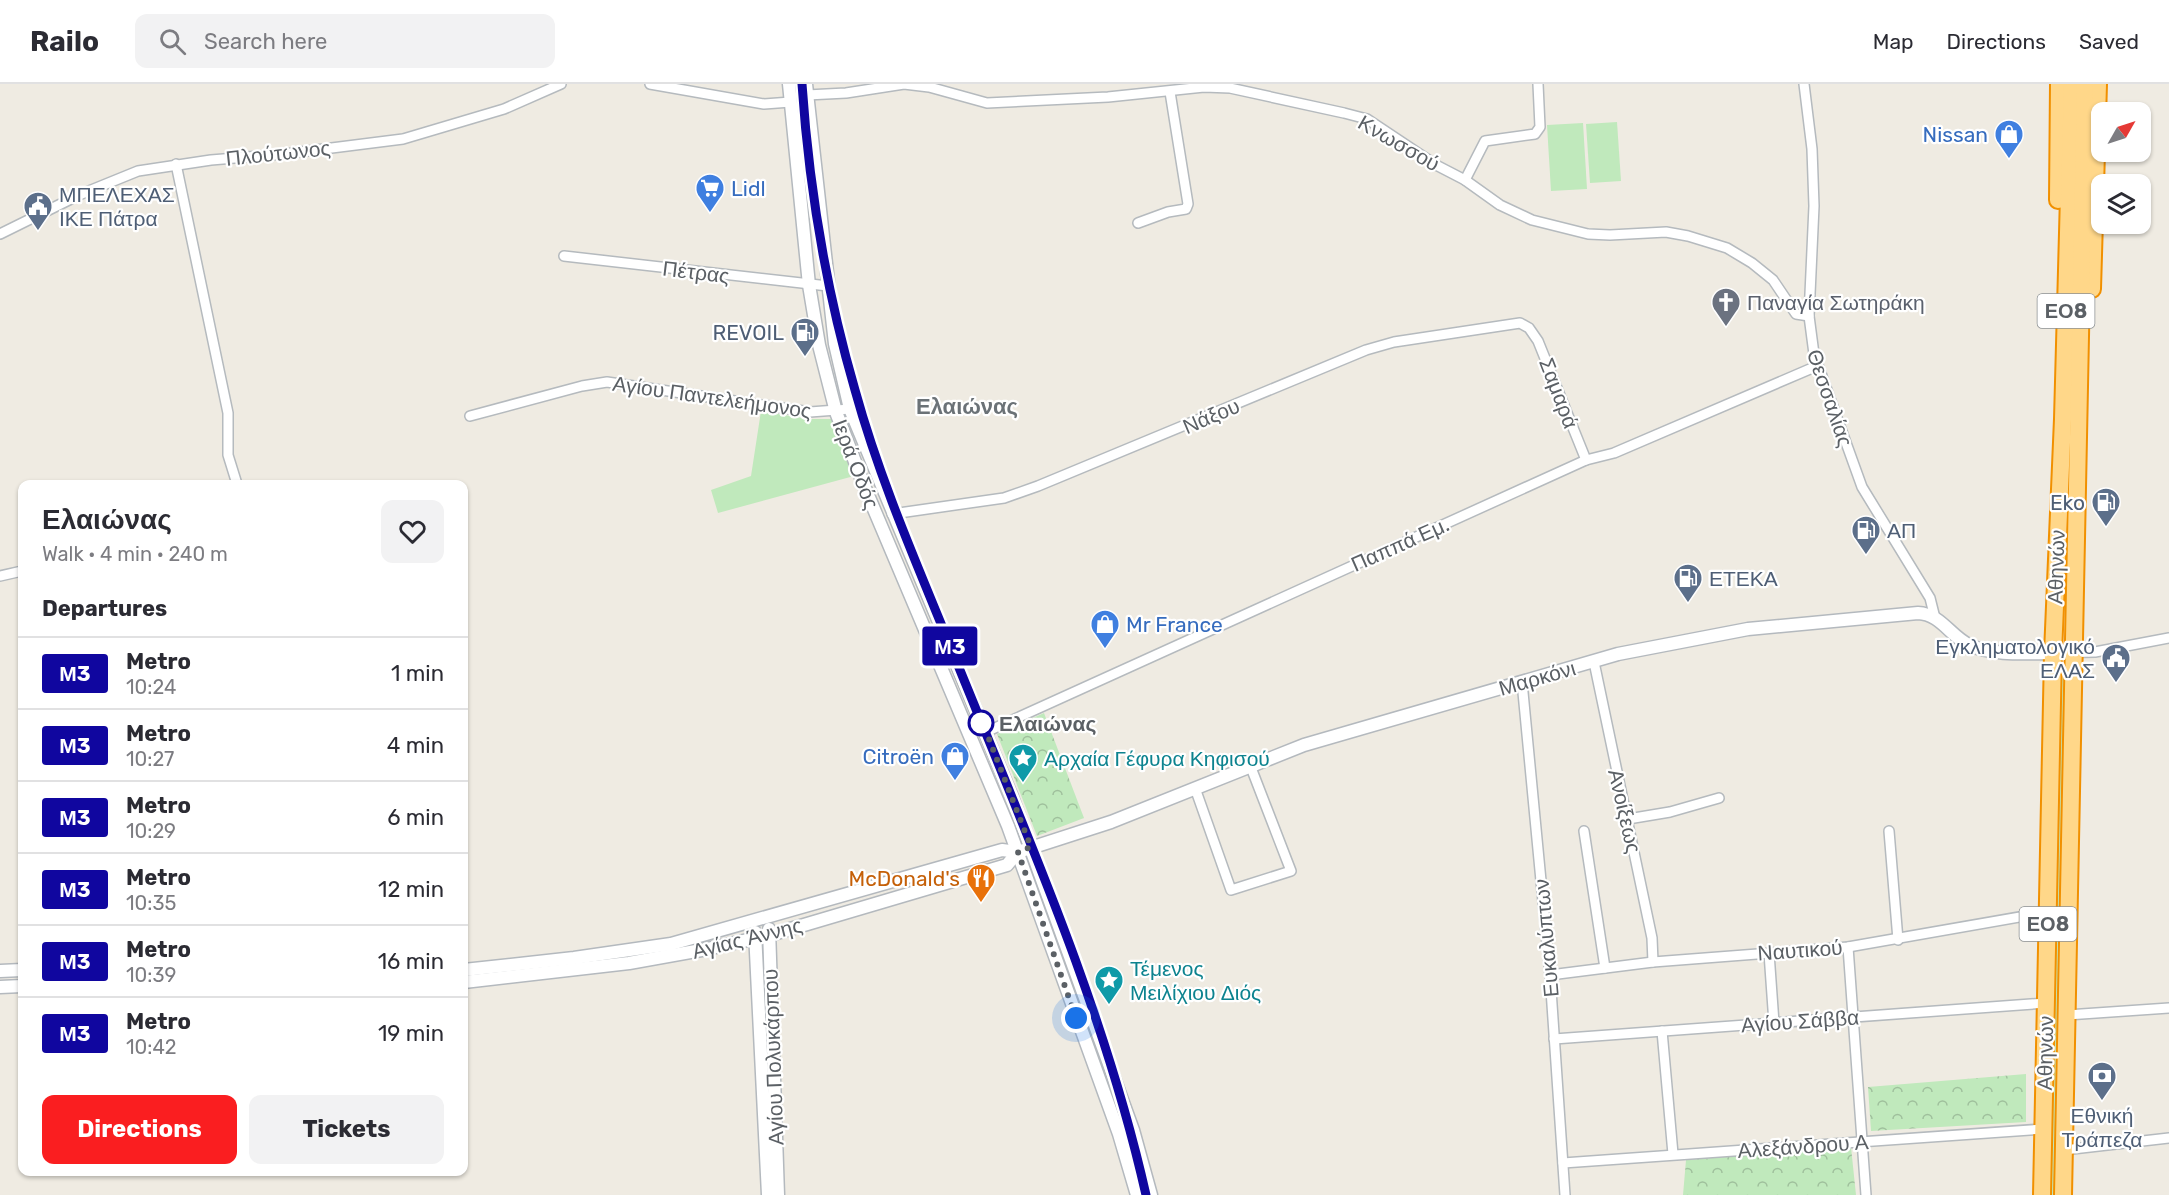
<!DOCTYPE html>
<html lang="en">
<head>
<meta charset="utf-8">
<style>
	body { margin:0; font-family:Rubik,sans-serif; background:#f2f2f3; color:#2b2b33; height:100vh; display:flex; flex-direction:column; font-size:22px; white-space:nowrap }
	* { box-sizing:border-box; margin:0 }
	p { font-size:20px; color:#7c7c81 }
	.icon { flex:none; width:33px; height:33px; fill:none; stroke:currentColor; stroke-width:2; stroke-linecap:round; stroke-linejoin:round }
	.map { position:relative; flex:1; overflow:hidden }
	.drawer { position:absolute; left:18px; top:396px; width:450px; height:696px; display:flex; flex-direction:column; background:#fff; border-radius:12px; box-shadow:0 2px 4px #0004 }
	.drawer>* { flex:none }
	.badge { padding:0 12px; border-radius:4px; font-size:21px; line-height:39px }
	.needle { width:39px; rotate:51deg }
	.buttons { position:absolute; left:2091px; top:18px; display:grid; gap:12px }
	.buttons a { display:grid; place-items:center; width:60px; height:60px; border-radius:12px; background:#fff; box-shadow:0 2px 4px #0004; font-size:30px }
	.you { position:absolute; width:30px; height:30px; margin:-15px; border:4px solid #fff; border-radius:50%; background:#1a73e8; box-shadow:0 0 0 9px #1a73e833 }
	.map>.badge { position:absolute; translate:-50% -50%; box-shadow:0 0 0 3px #fff }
	h2 { padding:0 24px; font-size:22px; line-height:54px }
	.round { display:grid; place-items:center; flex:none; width:63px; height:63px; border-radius:12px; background:#f2f2f3 }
	.head { display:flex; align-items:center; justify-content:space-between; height:102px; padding:0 24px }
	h1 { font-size:28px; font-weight:700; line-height:45px }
	.button { display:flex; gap:12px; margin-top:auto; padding:12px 24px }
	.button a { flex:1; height:69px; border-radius:12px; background:#fa1e20; color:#fff; font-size:24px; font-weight:700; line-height:69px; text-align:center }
	.button a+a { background:#f2f2f3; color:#2b2b33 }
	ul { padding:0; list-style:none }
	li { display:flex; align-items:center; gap:18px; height:72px; padding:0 24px; border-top:2px solid #e1e1e2 }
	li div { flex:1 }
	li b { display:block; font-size:22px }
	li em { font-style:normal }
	li .badge { min-width:66px; font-weight:700; text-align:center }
	header { display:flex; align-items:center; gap:36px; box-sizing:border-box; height:84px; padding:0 30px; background:#fff; border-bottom:2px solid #e1e1e2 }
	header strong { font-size:28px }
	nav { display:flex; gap:33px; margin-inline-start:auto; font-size:21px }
	.search { width:420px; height:54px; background:#f2f2f3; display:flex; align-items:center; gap:15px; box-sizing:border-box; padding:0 21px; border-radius:12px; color:#7c7c81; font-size:22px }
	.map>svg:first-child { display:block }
</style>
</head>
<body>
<header>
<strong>Railo</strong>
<div class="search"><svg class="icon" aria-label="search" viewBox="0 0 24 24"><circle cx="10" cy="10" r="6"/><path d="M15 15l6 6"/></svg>Search here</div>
<nav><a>Map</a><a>Directions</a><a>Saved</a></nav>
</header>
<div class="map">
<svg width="2169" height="1111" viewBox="0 0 2169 1111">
	<defs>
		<pattern id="forest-crowns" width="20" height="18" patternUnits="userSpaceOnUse" patternTransform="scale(1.5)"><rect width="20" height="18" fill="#c0e9bc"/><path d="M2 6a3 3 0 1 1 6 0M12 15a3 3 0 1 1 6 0" fill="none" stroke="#9fc09c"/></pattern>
	</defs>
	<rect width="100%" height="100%" fill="#efebe2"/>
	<g fill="#c0e9bc">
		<path d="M1617 38 1621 97 1590 99 1586 40Z"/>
		<path d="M1583 39 1587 105 1551 107 1547 41Z"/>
		<path d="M761 327 809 335H832L854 392 718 429 711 406 751 392Z"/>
		<path d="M2064 593 2058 1111H2051L2061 598 2062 594Z"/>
	</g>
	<g fill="url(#forest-crowns)">
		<path d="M1044 629 1084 734 1037 752 997 650Z"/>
		<path d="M2026 990V1038L1871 1047 1868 1003Z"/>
		<path d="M1851 1063 1856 1111H1683L1686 1076Z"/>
	</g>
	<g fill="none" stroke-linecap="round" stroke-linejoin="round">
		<g stroke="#b5babe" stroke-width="12">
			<g id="street">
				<path d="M650 0 764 20 791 18"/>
				<path d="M1804 0 1812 65 1814 122 1809 232 1814 270 1862 403 1930 514 1935 534"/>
				<path d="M807 11 846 9 904 0 929 3 987 19 1108 13 1204 3 1230 4 1344 29 1367 35 1436 81 1465 96 1500 121 1532 136 1588 150 1610 151 1666 148 1688 152 1727 164 1752 179 1773 196 1796 230 1809 232"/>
				<path d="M176 80 228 329V371L237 400"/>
				<path d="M1465 96 1485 57 1535 50 1540 43 1538 0"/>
				<path d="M1138 139 1168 128 1186 125 1188 120 1170 8"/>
				<path d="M0 150 79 111 138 87 211 76 284 70 403 55 504 25 561 0"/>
				<path d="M564 172 828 202"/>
				<path d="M470 332 582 302 607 298 810 328 850 325"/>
				<path d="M892 430 1004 414 1038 402 1366 266 1394 258 1520 239 1529 244 1538 257 1586 376"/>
				<path d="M0 492 22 487"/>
				<path d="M2053 569 2095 568 2169 554"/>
				<path d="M1594 578 1652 854 1653 878"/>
				<path d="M1522 598 1550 891 1565 1111"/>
				<path d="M986 648 1586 376 1614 369 1817 282"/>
				<path d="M1195 704 1231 806 1291 787 1250 681"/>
				<path d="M1628 735 1670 728 1719 714"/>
				<path d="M1584 747 1605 884"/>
				<path d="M1889 747 1898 856"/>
				<path d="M1848 863 1866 1111"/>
				<path d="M1769 869 1774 939"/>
				<path d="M1550 891 1653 878 1848 863 2048 828"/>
				<path d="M2067 931 2169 924"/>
				<path d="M1662 947 1673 1070"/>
				<path d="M1554 955 2046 919"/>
				<path d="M2064 1066 2169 1054"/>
				<path d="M1563 1079 2043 1045"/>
			</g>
		</g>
		<g stroke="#b4b9be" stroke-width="15">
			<g id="secondary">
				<path d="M789 0 809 201 819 261 836 328 865 404 1008 742 1119 1050 1137 1111"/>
				<path d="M806 0 835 260 850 325 1012 713 1133 1046 1151 1111"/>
				<path d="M769 845 778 1111"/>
				<path d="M755 848 768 1111"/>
				<path d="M464 886 574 874 671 860 1002 766 1018 768 1111 738 1304 661 1618 570 1748 545 1918 529C1941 530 1950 552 1969 561 1994 572 2027 569 2053 569"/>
				<path d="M0 887 22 886"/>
				<path d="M464 898 629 879 707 865 770 851 1007 781 1018 768"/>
				<path d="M0 903 22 902"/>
			</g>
		</g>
		<g stroke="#f19000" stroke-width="20">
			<g id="highway">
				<path d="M2058 116 2059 0"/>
				<path d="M2092 205 2098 0"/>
				<path d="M2042 1111 2053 569 2063 335 2072 0"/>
				<path d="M2063 1111 2085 0"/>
			</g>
		</g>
		<use href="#street" stroke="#fff" stroke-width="9"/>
		<use href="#secondary" stroke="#fff" stroke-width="12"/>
		<use href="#highway" stroke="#ffd789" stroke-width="16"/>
	</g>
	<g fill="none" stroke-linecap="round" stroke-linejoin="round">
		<g stroke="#fff" stroke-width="14">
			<path id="line" d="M802 0C809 104 826 206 855 306 879 393 915 476 949 559 1022 740 1103 920 1146 1111"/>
		</g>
		<use href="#line" stroke="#10069f" stroke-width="9"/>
		<path stroke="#5b6065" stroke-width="6" stroke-dasharray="0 10.8" d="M981 639 980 632 1031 763 1018 768 1076 934"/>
	</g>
	<defs>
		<g id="shop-pin" transform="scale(1.5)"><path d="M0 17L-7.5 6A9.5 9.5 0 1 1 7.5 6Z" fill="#3f7fe0" stroke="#fff"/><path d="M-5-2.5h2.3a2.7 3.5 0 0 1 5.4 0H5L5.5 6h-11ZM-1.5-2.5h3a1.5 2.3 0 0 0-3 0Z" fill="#fff"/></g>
		<g id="supermarket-pin" transform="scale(1.5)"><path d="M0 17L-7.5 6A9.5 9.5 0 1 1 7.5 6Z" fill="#3f7fe0" stroke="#fff"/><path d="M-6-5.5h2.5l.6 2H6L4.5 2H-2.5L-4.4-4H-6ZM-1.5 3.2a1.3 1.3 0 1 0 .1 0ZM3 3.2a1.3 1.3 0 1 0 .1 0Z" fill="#fff"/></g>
		<g id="civic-pin" transform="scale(1.5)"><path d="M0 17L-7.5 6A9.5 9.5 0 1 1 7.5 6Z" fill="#5c6f8a" stroke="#fff"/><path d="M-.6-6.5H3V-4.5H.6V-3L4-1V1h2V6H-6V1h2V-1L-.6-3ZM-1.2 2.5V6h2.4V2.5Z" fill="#fff"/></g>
		<g id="church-pin" transform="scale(1.5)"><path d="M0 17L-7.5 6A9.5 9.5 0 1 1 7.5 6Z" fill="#6b7280" stroke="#fff"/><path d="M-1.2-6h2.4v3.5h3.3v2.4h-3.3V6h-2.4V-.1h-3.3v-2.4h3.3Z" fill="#fff"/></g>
		<g id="fuel-pin" transform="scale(1.5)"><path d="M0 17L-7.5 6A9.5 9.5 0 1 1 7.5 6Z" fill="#5c6f8a" stroke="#fff"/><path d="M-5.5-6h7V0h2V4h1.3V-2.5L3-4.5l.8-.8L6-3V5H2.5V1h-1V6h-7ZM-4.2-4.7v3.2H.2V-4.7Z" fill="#fff"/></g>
		<g id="sight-pin" transform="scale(1.5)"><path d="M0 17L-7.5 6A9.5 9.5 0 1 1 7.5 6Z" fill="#0f9aa8" stroke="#fff"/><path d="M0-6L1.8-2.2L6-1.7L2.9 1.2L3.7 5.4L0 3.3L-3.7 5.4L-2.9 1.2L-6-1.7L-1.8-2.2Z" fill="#fff"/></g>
		<g id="restaurant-pin" transform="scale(1.5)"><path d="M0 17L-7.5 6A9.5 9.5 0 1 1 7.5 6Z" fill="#e8710a" stroke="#fff"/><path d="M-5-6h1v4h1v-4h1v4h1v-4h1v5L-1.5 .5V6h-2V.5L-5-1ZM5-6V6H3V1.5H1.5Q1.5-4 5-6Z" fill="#fff"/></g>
		<g id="bank-pin" transform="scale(1.5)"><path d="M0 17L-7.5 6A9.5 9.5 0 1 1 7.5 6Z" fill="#5c6f8a" stroke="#fff"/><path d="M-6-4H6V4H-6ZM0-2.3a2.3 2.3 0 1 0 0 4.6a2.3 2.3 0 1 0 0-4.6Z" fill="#fff"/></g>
	</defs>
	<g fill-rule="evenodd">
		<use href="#shop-pin" x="2009" y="50"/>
		<use href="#supermarket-pin" x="710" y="104"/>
		<use href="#civic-pin" x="38" y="122"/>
		<use href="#church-pin" x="1726" y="218"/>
		<use href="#fuel-pin" x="805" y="248"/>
		<use href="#fuel-pin" x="2106" y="418"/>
		<use href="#fuel-pin" x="1866" y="446"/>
		<use href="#fuel-pin" x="1688" y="494"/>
		<use href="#shop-pin" x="1105" y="540"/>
		<use href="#civic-pin" x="2116" y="574"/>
		<use href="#shop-pin" x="955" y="672"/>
		<use href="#sight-pin" x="1023" y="674"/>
		<use href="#restaurant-pin" x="981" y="794"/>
		<use href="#sight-pin" x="1109" y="896"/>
		<use href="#bank-pin" x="2102" y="992"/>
	</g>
	<circle fill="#fff" stroke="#10069f" stroke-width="3" cx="981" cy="639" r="12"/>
	<g text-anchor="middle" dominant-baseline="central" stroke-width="4.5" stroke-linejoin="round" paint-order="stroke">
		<g fill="#fff" stroke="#8c9093" stroke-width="1.5">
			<rect x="2037.5" y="210" width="57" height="34" rx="4.5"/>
			<rect x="2019.5" y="823" width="57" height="34" rx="4.5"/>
		</g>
		<g font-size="20" font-weight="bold" fill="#5b6065">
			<text x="2066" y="227">ΕΟ8</text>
			<text x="2048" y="840">ΕΟ8</text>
		</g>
		<g font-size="21" fill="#366cbe" stroke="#fff" text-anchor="end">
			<text x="1988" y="50">Nissan</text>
			<text x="731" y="104" text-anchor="start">Lidl</text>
			<text x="1126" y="540" text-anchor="start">Mr France</text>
			<text x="934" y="672">Citroën</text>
		</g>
		<g font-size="21" fill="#5b6065" stroke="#fff">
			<text transform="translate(1399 59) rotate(30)">Κνωσσού</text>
			<text transform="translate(278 69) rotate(-6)">Πλούτωνος</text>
			<text transform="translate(696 188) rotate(7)">Πέτρας</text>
			<text transform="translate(1559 309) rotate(69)">Σαμαρά</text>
			<text transform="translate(712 313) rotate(8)">Αγίου Παντελεήμονος</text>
			<text transform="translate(1830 314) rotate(71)">Θεσσαλίας</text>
			<text transform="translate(1211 332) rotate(-23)">Νάξου</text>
			<text transform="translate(856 380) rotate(69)">Ιερά Οδός</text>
			<text transform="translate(1400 460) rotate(-24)">Παππά Εμ.</text>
			<text transform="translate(2056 483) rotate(-88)">Αθηνών</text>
			<text transform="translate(1537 594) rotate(-16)">Μαρκόνι</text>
			<text transform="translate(1625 727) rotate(77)">Ανοίξεως</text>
			<text transform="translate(747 854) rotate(-14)">Αγίας Άννης</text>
			<text transform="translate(1546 854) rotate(-95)">Ευκαλύπτων</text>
			<text transform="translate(1800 866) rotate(-4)">Ναυτικού</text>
			<text transform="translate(1800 937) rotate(-4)">Αγίου Σάββα</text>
			<text transform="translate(2045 969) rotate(-89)">Αθηνών</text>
			<text transform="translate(773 973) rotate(-92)">Αγίου Πολυκάρπου</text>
			<text transform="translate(1803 1062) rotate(-4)">Αλεξάνδρου Α</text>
		</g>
		<g font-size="21" fill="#4e5e75" stroke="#fff" text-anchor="start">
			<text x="59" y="110">ΜΠΕΛΕΧΑΣ<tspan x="59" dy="24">ΙΚΕ Πάτρα</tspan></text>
			<text x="784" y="248" text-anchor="end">REVOIL</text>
			<text x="2085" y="418" text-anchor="end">Eko</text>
			<text x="1887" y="446">ΑΠ</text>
			<text x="1709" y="494">ΕΤΕΚΑ</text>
			<text x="2095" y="562" text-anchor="end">Εγκληματολογικό<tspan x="2095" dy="24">ΕΛΑΣ</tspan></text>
			<text x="2102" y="1031" text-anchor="middle">Εθνική<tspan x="2102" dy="24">Τράπεζα</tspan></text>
		</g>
		<g font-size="21" fill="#5b616d" stroke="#fff" text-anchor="start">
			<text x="1747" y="218">Παναγία Σωτηράκη</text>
		</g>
		<g font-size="21" font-weight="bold" fill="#5b6065" stroke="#fff" text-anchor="start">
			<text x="999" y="639">Ελαιώνας</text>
		</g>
		<g font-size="21" fill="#0d838f" stroke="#fff" text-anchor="start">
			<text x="1044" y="674">Αρχαία Γέφυρα Κηφισού</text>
			<text x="1130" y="884">Τέμενος<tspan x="1130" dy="24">Μειλίχιου Διός</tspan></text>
		</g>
		<g font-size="21" fill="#c56008" stroke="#fff" text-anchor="end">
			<text x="960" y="794">McDonald's</text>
		</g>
		<g font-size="22" font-weight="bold" fill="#6b7277" stroke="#fff">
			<text x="967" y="322">Ελαιώνας</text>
		</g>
	</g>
</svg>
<div class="buttons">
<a><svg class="needle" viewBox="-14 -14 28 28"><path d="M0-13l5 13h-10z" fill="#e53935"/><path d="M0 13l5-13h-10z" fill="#7c7c81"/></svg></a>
<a><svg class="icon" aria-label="layers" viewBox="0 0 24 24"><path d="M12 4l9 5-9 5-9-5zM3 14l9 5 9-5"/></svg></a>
</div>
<div class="you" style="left:1076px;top:934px"></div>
<b class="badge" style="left:950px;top:562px;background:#10069f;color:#fff">Μ3</b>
<section class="drawer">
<div class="head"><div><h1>Ελαιώνας</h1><p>Walk · 4 min · 240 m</p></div><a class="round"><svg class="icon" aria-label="heart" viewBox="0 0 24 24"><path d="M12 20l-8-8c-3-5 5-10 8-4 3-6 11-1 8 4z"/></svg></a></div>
<h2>Departures</h2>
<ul>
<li><span class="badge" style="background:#10069f;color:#fff">Μ3</span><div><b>Metro</b><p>10:24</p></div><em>1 min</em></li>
<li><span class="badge" style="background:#10069f;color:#fff">Μ3</span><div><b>Metro</b><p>10:27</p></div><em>4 min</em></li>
<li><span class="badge" style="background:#10069f;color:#fff">Μ3</span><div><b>Metro</b><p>10:29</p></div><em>6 min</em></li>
<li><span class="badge" style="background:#10069f;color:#fff">Μ3</span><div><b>Metro</b><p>10:35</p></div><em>12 min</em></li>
<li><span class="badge" style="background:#10069f;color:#fff">Μ3</span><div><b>Metro</b><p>10:39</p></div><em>16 min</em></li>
<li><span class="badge" style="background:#10069f;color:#fff">Μ3</span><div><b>Metro</b><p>10:42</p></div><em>19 min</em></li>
</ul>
<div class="button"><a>Directions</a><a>Tickets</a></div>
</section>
</div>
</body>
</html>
